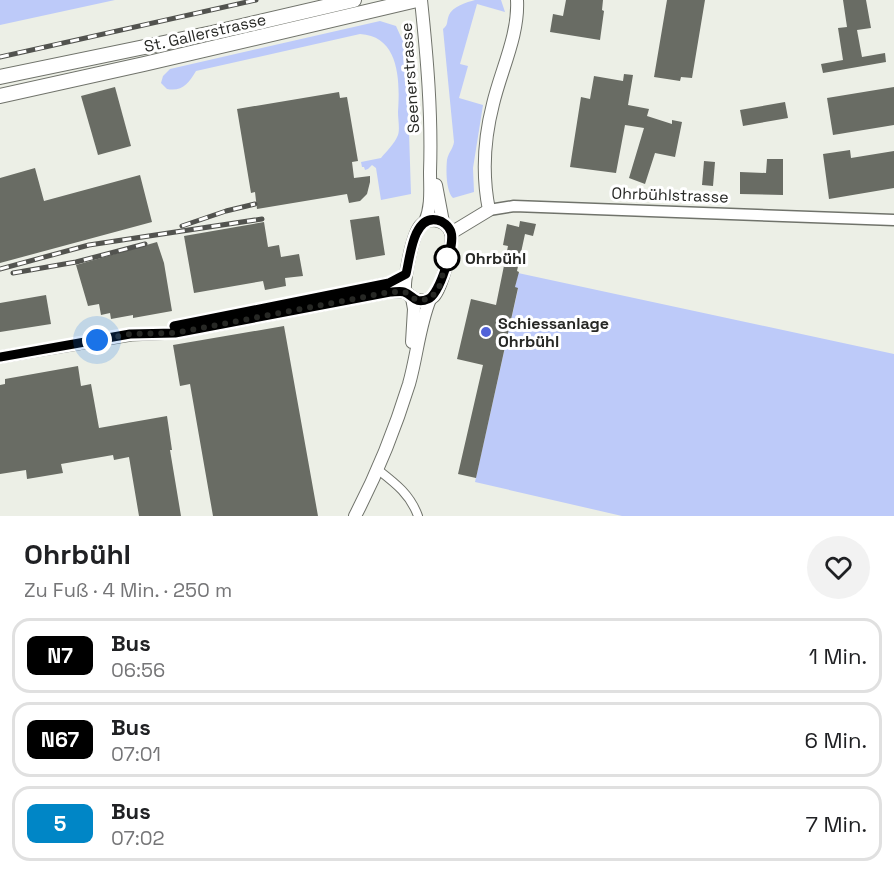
<!DOCTYPE html>
<html lang="de">
<head>
<meta charset="utf-8">
<style>
	body { margin:0; font-family:"Space Grotesk",sans-serif; background:#f2f2f2; color:#202124; height:100vh; display:flex; flex-direction:column; font-size:22px; white-space:nowrap }
	* { box-sizing:border-box; margin:0 }
	p { font-size:20px; color:#757577 }
	.icon { flex:none; width:33px; height:33px; fill:none; stroke:currentColor; stroke-width:2; stroke-linecap:round; stroke-linejoin:round }
	.map { position:relative; height:516px; overflow:hidden }
	.details { display:flex; flex-direction:column; background:#fff; flex:1 }
	.details>* { flex:none }
	.badge { padding:0 12px; border-radius:9px; font-size:21px; line-height:39px }
	.you { position:absolute; width:30px; height:30px; margin:-15px; border:4px solid #fff; border-radius:50%; background:#1a73e8; box-shadow:0 0 0 9px #1a73e833 }
	.map>.badge { position:absolute; translate:-50% -50%; box-shadow:0 0 0 3px #fff }
	.round { display:grid; place-items:center; flex:none; width:63px; height:63px; border-radius:32px; background:#f2f2f2 }
	.summary { display:flex; align-items:center; justify-content:space-between; height:102px; padding:0 24px }
	h1 { font-size:28px; font-weight:700; line-height:45px }
	ul { padding:0; list-style:none }
	li { display:flex; align-items:center; gap:18px; height:75px; margin:0 12px 9px; padding:0 12px; border:3px solid #e0e0e0; border-radius:18px }
	li div { flex:1 }
	li b { display:block; font-size:22px }
	li em { font-style:normal }
	li .badge { min-width:66px; font-weight:700; text-align:center }
	.map>svg:first-child { display:block }
</style>
</head>
<body>
<div class="map">
<svg width="894" height="516" viewBox="0 0 894 516">
	<rect width="100%" height="100%" fill="#ecefe6"/>
	<g fill="#bdcaf9">
		<path d="M0 0H115L0 25Z"/>
		<path d="M475 0H501L505 12 477 4 460 64 468 66 459 98 483 105 473 168 474 192 453 198C446 191 446 170 447 160 448 153 453 149 454 142L443 29C449 24 446 22 449 15 452 7 467 2 475 0Z"/>
		<path d="M380 21 396 26 401 37 406 39 411 194 381 200 376 168 372 165 368 169 365 170 364 167H362L361 162 381 158C386 152 395 143 398 135 400 129 398 119 398 112 400 82 400 36 360 34L196 71C189 83 182 92 167 89L161 83 163 76 170 69Z"/>
		<path d="M518 273 894 354V516H622L475 482 518 289 515 287Z"/>
	</g>
	<g fill="#696c64">
		<path d="M566 0H603L602 10 604 11 600 40 550 32 553 14 563 16Z"/>
		<path d="M667 0H705L692 78 681 77 680 81 654 77Z"/>
		<path d="M843 0H866L871 28 857 30 862 57 885 53 886 62 823 73 821 64 843 60 838 28 847 27Z"/>
		<path d="M624 74 633 75 628 105 649 109 647 116 672 124V120L682 122 675 157 655 153 645 184 629 178 644 128 625 125 616 173 570 167 581 97 590 99 594 76 623 81Z"/>
		<path d="M115 87 131 146 98 155 81 96Z"/>
		<path d="M894 87V125L833 135 827 98Z"/>
		<path d="M339 92 340 98 347 97 358 161 352 162 354 178 370 176V182L367 194 360 201 349 203 347 194 257 209 255 192 251 193 237 109Z"/>
		<path d="M785 102 788 118 743 126 740 110Z"/>
		<path d="M850 150 851 158 894 151V188L829 199 823 154Z"/>
		<path d="M767 159H783V195L740 194V172L766 173Z"/>
		<path d="M704 161 715 162 713 186 702 185Z"/>
		<path d="M35 168 44 201 140 175 152 222 0 263V178Z"/>
		<path d="M379 216 385 255 356 260 350 220Z"/>
		<path d="M520 221 536 224 533 236 525 234 517 271 519 272 515 287 518 288 476 478 458 474 483 365 457 359 471 299 496 305 508 246 503 245 507 224 519 227Z"/>
		<path d="M264 222 268 247 279 245 281 257 299 254 303 276 285 278 286 286 265 290 263 281 194 293 184 236Z"/>
		<path d="M157 242 164 263 172 311 133 318V315L111 319 110 313 101 315 99 304 88 306 76 265Z"/>
		<path d="M46 295 51 324 0 332V303Z"/>
		<path d="M284 326 318 516H213L190 384 180 386 173 345Z"/>
		<path d="M78 366 81 386 91 384 99 428 167 416 172 450H170L181 516H139L129 457 114 460 113 455 61 464 63 473 27 479 26 470 0 474V385L5 384V379Z"/>
	</g>
	<g fill="none" stroke-linecap="round" stroke-linejoin="round">
		<g stroke="#70736b" stroke-width="10">
			<path id="minor" d="M377 469C395 483 410 494 418 516"/>
		</g>
		<g stroke="#70736b" stroke-width="13">
			<g id="tertiary">
				<path d="M489 210 514 206 894 220"/>
				<path d="M232 315 389 283 406 274"/>
				<path d="M0 357 131 335 175 333 390 292H405"/>
			</g>
		</g>
		<g stroke="#70736b" stroke-width="14">
			<g id="secondary">
				<path d="M421 0C427 57 432 114 430 172 430 189 432 206 425 222"/>
				<path d="M436 185 443 222"/>
				<path d="M434 220C442 221 449 225 451 233 454 242 441 289 434 296 429 301 423 301 416 300L405 292C404 279 412 234 421 225 424 221 428 220 434 220Z"/>
				<path d="M451 233 489 210C482 175 484 139 493 104 501 70 519 35 517 0"/>
				<path d="M412 298 414 309 412 342"/>
				<path d="M355 516C377 474 395 429 409 384 417 356 419 326 430 299"/>
			</g>
		</g>
		<g stroke="#70736b" stroke-width="16">
			<g id="primary">
				<path d="M0 77 212 33 354 0"/>
				<path d="M0 96 144 64 417 0"/>
			</g>
		</g>
		<use href="#minor" stroke="#fff" stroke-width="8"/>
		<use href="#tertiary" stroke="#fff" stroke-width="10"/>
		<use href="#secondary" stroke="#fff" stroke-width="12"/>
		<use href="#primary" stroke="#fff" stroke-width="14"/>
		<g stroke="#52534f" stroke-width="5">
			<g id="rail">
				<path d="M0 57 256 0"/>
				<path d="M182 226 226 211 255 204"/>
				<path d="M0 269 89 245 262 219"/>
				<path d="M13 273 76 262 145 244"/>
			</g>
		</g>
		<use href="#rail" stroke="#fff" stroke-width="3" stroke-dasharray="9" stroke-linecap="butt"/>
	</g>
	<g fill="none" stroke-linecap="round" stroke-linejoin="round">
		<g stroke="#fff" stroke-width="14">
			<path id="line" d="M0 357 130 334 175 333 390 292C394 292 401 291 404 292 413 295 415 305 428 299 440 295 455 243 451 232 449 226 443 221 437 220 413 215 410 258 406 274L389 283 174 326"/>
		</g>
		<use href="#line" stroke="#000" stroke-width="9"/>
		<path stroke="#272825" stroke-width="6" stroke-dasharray="0 10.8" d="M97 340 130 334 175 333 390 292H405L416 300 430 299 439 288 447 258"/>
	</g>
	<circle fill="#fff" stroke="#000" stroke-width="3" cx="447" cy="258" r="12"/>
	<circle fill="#5263d8" stroke="#fff" stroke-width="2" cx="486" cy="332" r="6"/>
	<g text-anchor="middle" dominant-baseline="central" stroke-width="6" stroke-linejoin="round" paint-order="stroke">
		<g font-size="16" fill="#272825" stroke="#fff">
			<text transform="translate(205 33) rotate(-13)">St. Gallerstrasse</text>
			<text transform="translate(410 78) rotate(-94)">Seenerstrasse</text>
			<text transform="translate(670 195) rotate(2)">Ohrbühlstrasse</text>
		</g>
		<g font-size="16" font-weight="bold" fill="#272825" stroke="#fff" text-anchor="start">
			<text x="465" y="258">Ohrbühl</text>
		</g>
		<g font-size="16" font-weight="bold" fill="#272825" stroke="#fff" text-anchor="start">
			<text x="498" y="323">Schiessanlage<tspan x="498" dy="18">Ohrbühl</tspan></text>
		</g>
	</g>
</svg>
<div class="you" style="left:97px;top:340px"></div>
</div>
<section class="details">
<div class="summary"><div><h1>Ohrbühl</h1><p>Zu Fuß · 4 Min. · 250 m</p></div><a class="round"><svg class="icon" aria-label="heart" viewBox="0 0 24 24"><path d="M12 20l-8-8c-3-5 5-10 8-4 3-6 11-1 8 4z"/></svg></a></div>
<ul>
<li><span class="badge" style="background:#000;color:#fff">N7</span><div><b>Bus</b><p>06:56</p></div><em>1 Min.</em></li>
<li><span class="badge" style="background:#000;color:#fff">N67</span><div><b>Bus</b><p>07:01</p></div><em>6 Min.</em></li>
<li><span class="badge" style="background:#0086c6;color:#fff">5</span><div><b>Bus</b><p>07:02</p></div><em>7 Min.</em></li>
</ul>
</section>
</body>
</html>
